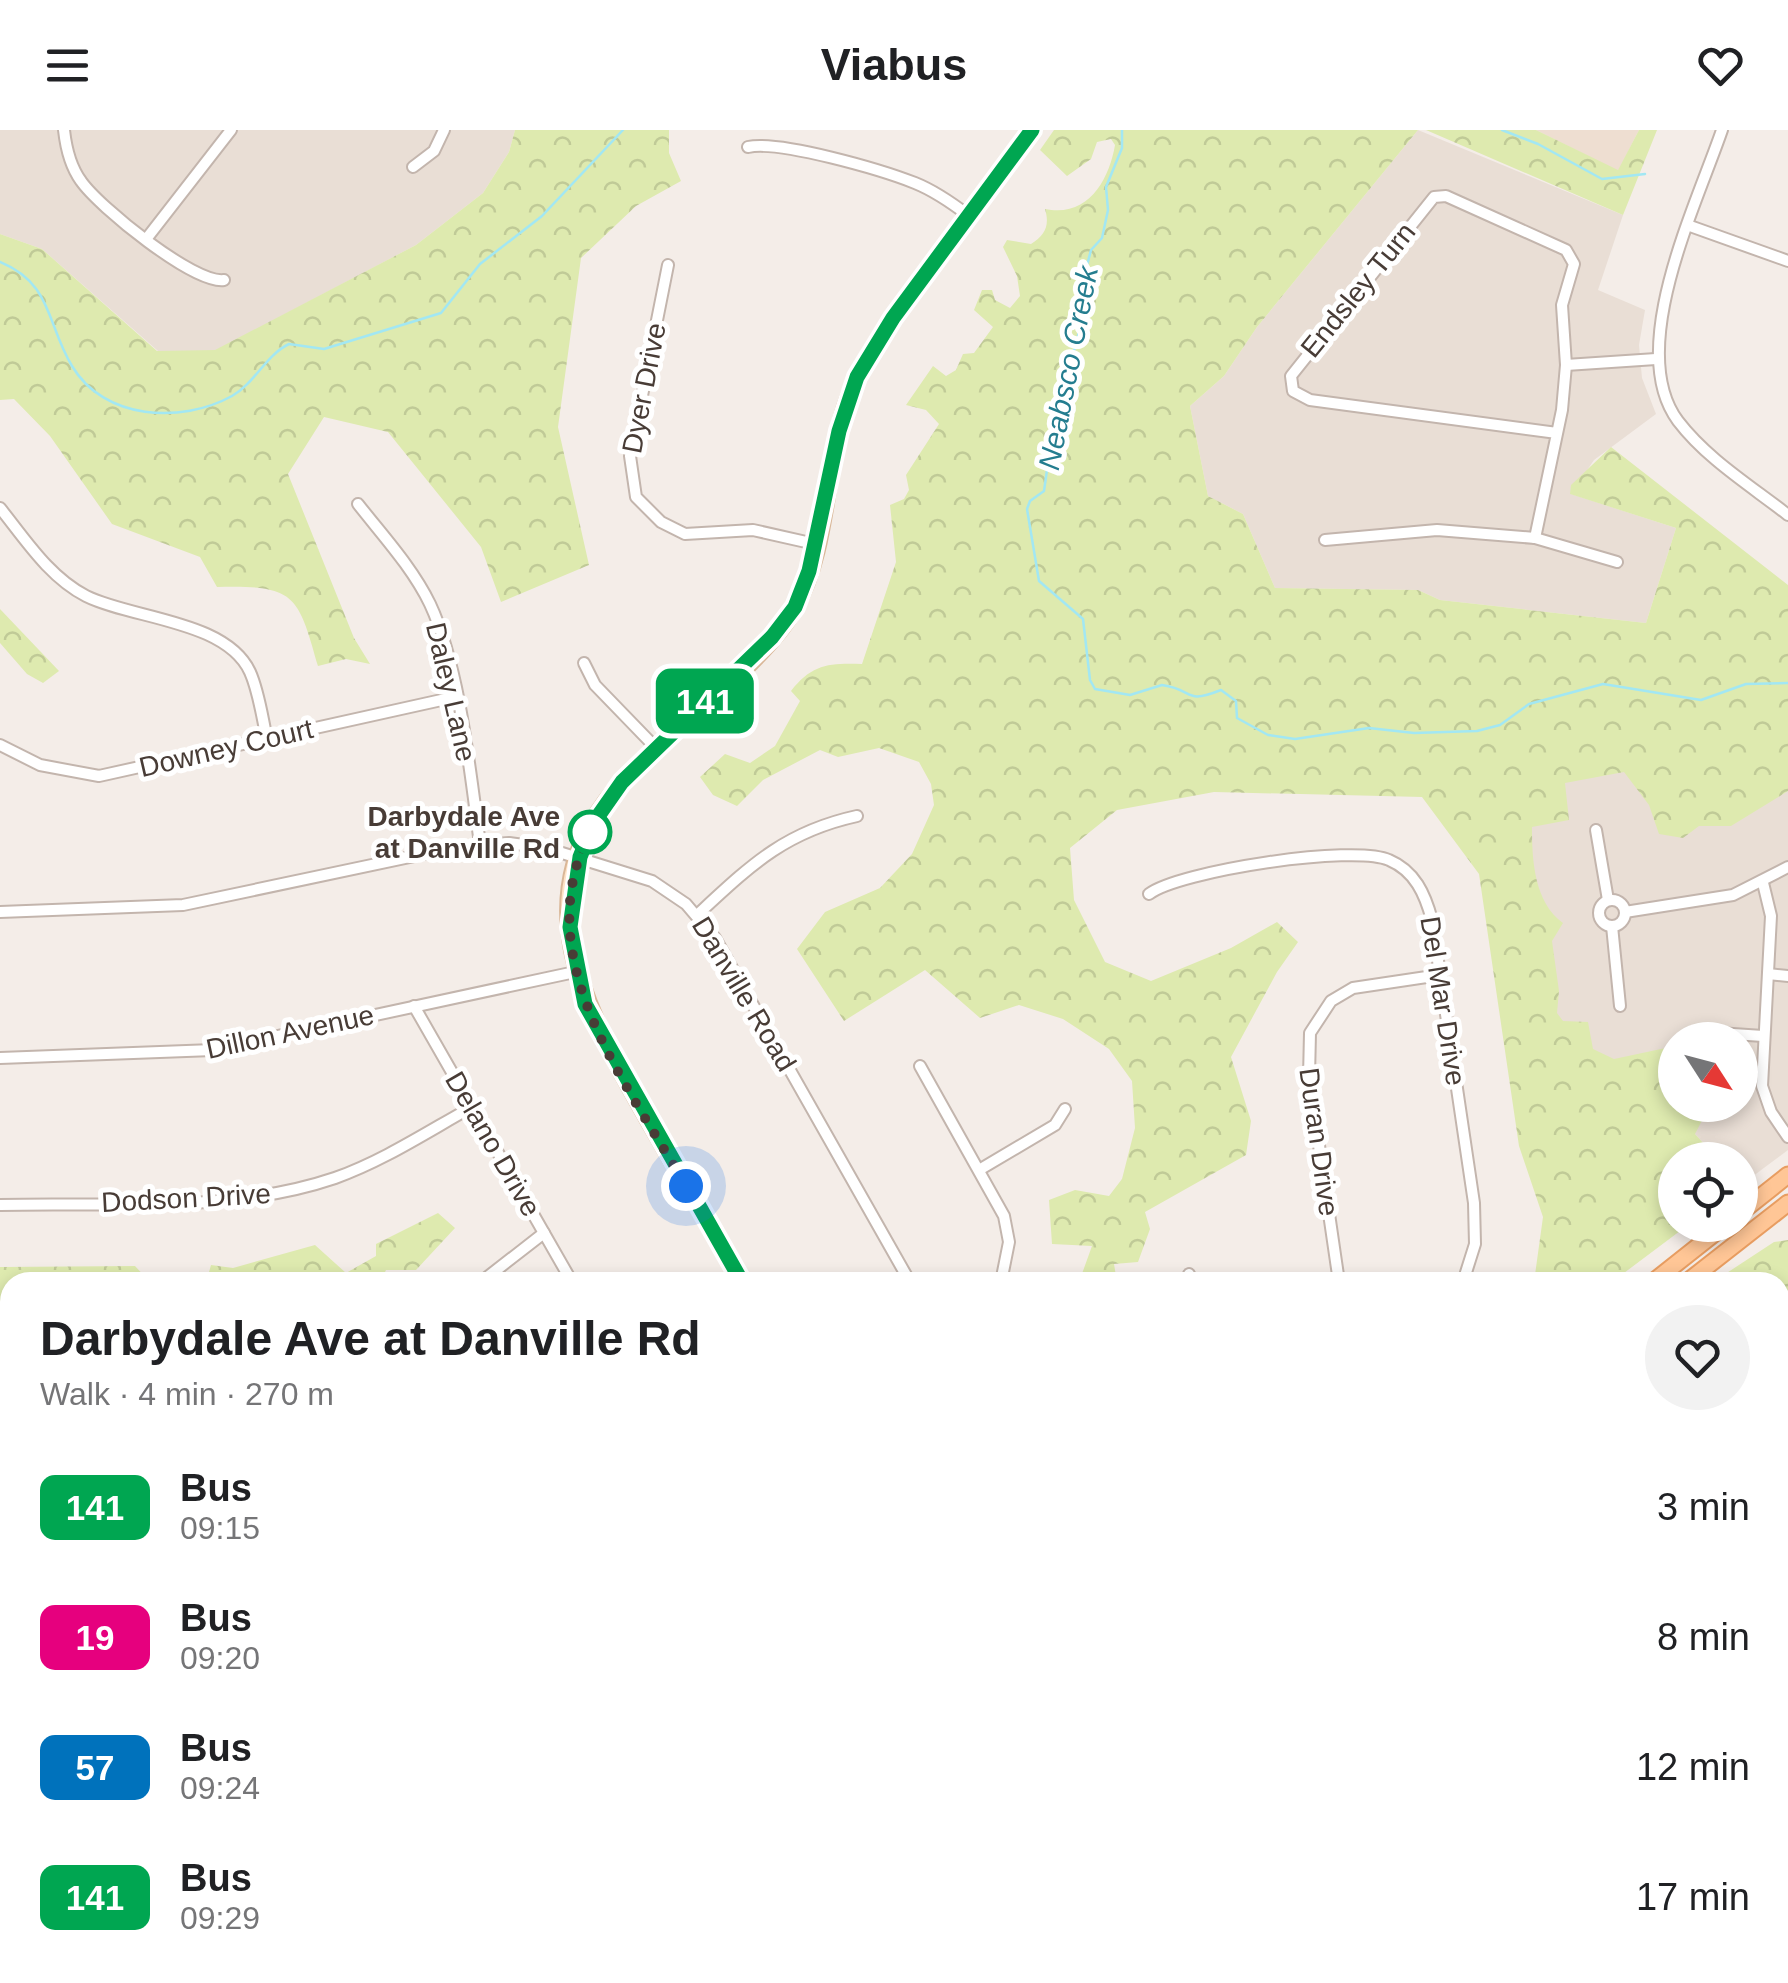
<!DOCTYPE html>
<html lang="en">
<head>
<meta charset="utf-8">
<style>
	body { margin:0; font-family:Helvetica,sans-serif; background:#f2f2f2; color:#202124; height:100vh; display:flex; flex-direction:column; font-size:38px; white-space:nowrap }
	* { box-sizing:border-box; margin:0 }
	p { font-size:32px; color:#757577 }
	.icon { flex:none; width:55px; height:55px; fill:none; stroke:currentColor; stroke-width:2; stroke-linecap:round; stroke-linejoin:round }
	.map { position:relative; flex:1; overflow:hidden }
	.drawer { position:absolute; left:0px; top:1142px; width:1790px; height:712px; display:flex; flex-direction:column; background:#fff; border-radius:30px 30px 0 0; box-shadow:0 5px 15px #0003 }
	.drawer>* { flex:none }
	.badge { padding:0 20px; border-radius:15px; font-size:35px; line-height:65px }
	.needle { width:65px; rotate:126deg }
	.controls { position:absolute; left:1658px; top:892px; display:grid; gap:20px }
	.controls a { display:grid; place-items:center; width:100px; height:100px; border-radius:50%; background:#fff; box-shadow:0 5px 15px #0003; font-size:50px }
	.you { position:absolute; width:50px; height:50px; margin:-25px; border:8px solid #fff; border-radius:50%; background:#1a73e8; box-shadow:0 0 0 15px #1a73e833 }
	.map>.badge { position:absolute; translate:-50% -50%; box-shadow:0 0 0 5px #fff }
	.round { display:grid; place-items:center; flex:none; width:105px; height:105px; border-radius:52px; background:#f2f2f2 }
	.head { display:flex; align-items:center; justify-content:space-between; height:170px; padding:0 40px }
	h1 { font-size:48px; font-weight:600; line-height:75px }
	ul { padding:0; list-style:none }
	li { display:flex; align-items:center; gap:30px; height:130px; padding:0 40px }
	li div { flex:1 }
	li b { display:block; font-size:38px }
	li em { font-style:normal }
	li .badge { min-width:110px; font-weight:700; text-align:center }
	header { display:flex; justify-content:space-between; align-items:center; height:130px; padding:0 40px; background:#fff; font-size:45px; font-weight:600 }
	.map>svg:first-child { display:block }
</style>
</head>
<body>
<header><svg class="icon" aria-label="menu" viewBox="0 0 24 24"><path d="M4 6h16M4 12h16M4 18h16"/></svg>Viabus<svg class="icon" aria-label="heart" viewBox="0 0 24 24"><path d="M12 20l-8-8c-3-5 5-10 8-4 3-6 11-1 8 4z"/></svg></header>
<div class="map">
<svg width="1788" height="1853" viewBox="0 0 1788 1853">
	<defs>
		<pattern id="forest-crowns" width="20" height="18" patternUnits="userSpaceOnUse" patternTransform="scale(2.5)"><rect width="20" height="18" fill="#deeaaf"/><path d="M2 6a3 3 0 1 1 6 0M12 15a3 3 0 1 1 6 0" fill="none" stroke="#c0ca97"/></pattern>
	</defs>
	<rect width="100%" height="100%" fill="#f4ede8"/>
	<g fill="#e9ded5">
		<path d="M0 0H515L509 22 483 63 416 115 215 221H158L42 119 0 104Z"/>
		<path d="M1418 0 1623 85 1598 160 1645 180 1639 215 1642 248 1656 284 1594 330 1571 364 1676 398 1646 493 1440 470 1418 460 1275 458 1243 384 1208 366 1190 276 1224 246 1257 197Z"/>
		<path d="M1645 633 1668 690 1788 661V1020L1741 1055 1740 1030H1719L1695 1004 1698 975H1740V910H1675V929H1595L1549 887 1518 657Z"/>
		<path d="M1780 1394 1788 1464V1853H215L214 1845H1780Z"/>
	</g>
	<path fill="#eeded1" d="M1536 0H1639L1618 41Z"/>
	<g fill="url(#forest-crowns)">
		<path d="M515 0H669V23L681 51 636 76 581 128 558 297 589 435 501 472 481 417 388 302 324 287 288 344 354 508 370 534 346 529 318 536C298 464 295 455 217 457L200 427 112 394 50 306 14 269 0 270V104L42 119 157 221 215 220 416 115 483 63 509 22Z"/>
		<path d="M1054 0H1418L1257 197 1224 246 1190 276 1208 366 1243 384 1275 458 1418 460 1440 470 1646 493 1676 398 1570 364 1571 355 1611 317 1788 455V661L1731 696H1699L1683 708 1659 704 1649 675 1624 642 1565 653 1569 690 1532 697C1532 730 1534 772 1563 793L1552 811 1559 861 1557 883 1563 891 1588 892 1593 919 1614 929 1675 916V975H1710L1695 1004 1719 1030H1675V1095H1688L1612 1152H1534L1543 1087 1519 1016 1479 744 1422 667 1214 662 1117 680 1070 718 1074 770 1105 832 1151 851 1231 818 1277 792 1298 812 1277 842 1231 927 1251 991 1246 1025 1145 1082 1150 1099 1138 1132 1114 1134 1117 1152H1079L1092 1116 1052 1114 1049 1070 1075 1060 1109 1066 1122 1049 1135 998 1132 951 1109 919 1063 889 1019 875 980 888 925 840 844 891 797 819 825 782 880 758 912 724 934 675 931 654 919 632 879 618 838 627 820 620 763 650 737 676 713 665 700 647 725 624 750 633 775 616 800 571 791 561C812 534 829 533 862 534L896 432 890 375 904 369 909 360 906 345 939 294 926 280 906 275 933 236 946 246 956 240 963 224 974 223 993 197 974 180 982 160H992L995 170 1010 178 1020 166 1017 146 1003 117 1007 110 1031 114C1045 105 1050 96 1045 79 1088 88 1109 50 1115 15L1111 9 1097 12 1091 29 1067 46 1040 20Z"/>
		<path d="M1426 0H1536L1618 40 1639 0H1657L1623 85Z"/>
		<path d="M0 479 59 541 43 553 27 544 0 513Z"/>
		<path d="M438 1083 455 1098 416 1140H386L380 1152H10V1275L0 1281V1137L135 1136 149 1151 207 1149 211 1135 233 1138 315 1115 346 1143 376 1126V1114Z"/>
		<path d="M1788 1110V1634H1787L1780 1631V1152H1713L1774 1112Z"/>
	</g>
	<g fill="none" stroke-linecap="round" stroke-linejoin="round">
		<g stroke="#a2e7f3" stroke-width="2.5">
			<path d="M1122 0V18L1106 57 1108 80 1102 108 1091 120 1076 177 1082 189 1075 218 1060 249 1044 361 1030 371 1027 379 1039 451 1083 489 1090 550 1095 559 1130 565 1162 555C1196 560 1183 575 1221 560L1236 571 1237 588 1268 605 1295 609 1369 598 1414 603 1477 601 1500 595 1529 574 1603 554 1701 570 1746 554 1788 553"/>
			<path d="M1502 0 1538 14 1602 49 1645 44"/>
			<path d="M0 132C53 154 46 193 72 236 104 290 181 294 232 266 255 253 266 225 289 214L324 219 441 183 480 134 542 86 623 0"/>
			<path d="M0 1192 10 1188"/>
		</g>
		<g stroke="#c3b5ad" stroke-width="14">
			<g id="street">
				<path d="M64 0C66 18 70 36 81 51 99 77 194 154 224 150"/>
				<path d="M1722 0C1696 76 1625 220 1678 291 1707 329 1751 356 1788 385"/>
				<path d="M748 17C780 10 882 40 915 53 935 61 952 73 969 86"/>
				<path d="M413 37 434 21 444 0"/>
				<path d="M1690 96 1788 131"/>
				<path d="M147 108 231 0"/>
				<path d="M668 135 630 326 636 367 661 392 685 404 753 400 815 414"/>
				<path d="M1566 235 1656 229"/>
				<path d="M358 374C383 406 412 437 430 474 460 538 470 642 480 714"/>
				<path d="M0 378C25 409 49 447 86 466 132 489 226 490 250 542 259 562 262 587 267 609"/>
				<path d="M1535 408 1562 280 1566 235 1562 175 1574 134 1566 120 1446 66 1434 67 1291 246 1293 261 1310 270 1557 303"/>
				<path d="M1325 410 1437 400 1535 408 1617 432"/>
				<path d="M584 533 595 555 656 618"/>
				<path d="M0 615 40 635 99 646 455 567"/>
				<path d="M1596 700 1608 770"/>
				<path d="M1763 753 1771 786 1762 956 1771 982 1788 1007"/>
				<path d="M1149 764C1179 741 1354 714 1389 730 1415 741 1425 764 1432 790L1474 1073 1475 1114 1463 1152"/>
				<circle cx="1612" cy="783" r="13"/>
				<path d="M0 782 183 775 457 717 509 713 546 718 652 751 686 774 715 808 910 1152"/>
				<path d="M1625 782 1733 765 1788 737"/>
				<path d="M697 785C750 736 784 702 857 686"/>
				<path d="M1612 796 1620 876"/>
				<path d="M1768 844 1788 846"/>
				<path d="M414 876 572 1152"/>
				<path d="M1703 902 1763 906"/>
				<path d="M0 928 213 920 575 842"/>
				<path d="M920 936 1004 1086 1009 1112 1001 1152"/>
				<path d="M979 1040 1055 995 1065 979"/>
				<path d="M0 1075C111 1072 229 1084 335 1048 383 1031 427 1002 472 977"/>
				<path d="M1189 1144 1191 1152"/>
				<path d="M481 1152 544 1103"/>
				<path d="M1339 1152 1309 947 1310 903 1331 871 1353 858 1440 845"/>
				<path d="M0 1340 10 1335"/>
				<path d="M0 1775 10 1767"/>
				<path d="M63 1845 69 1853"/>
				<path d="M305 1845 308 1853"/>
				<path d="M547 1845V1853"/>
				<path d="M1669 1845 1681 1853"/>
				<path d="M1764 1853 1767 1845"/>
			</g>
		</g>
		<g stroke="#d9b798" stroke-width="19">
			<g id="secondary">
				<path d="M742 1152C710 1098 679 1043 648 989 584 877 519 765 624 650 671 598 762 535 794 479 830 416 823 334 849 267 868 217 902 176 933 134 966 89 999 45 1032 0"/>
				<path d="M0 1411 10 1428"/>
				<path d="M954 1845 956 1853"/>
			</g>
		</g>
		<g stroke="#e89d61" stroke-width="19">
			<g id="primary">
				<path d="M1740 1083 1788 1045"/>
				<path d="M1653 1152 1725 1095"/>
				<path d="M1687 1152 1788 1073"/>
				<path d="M0 1655H10"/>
				<path d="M0 1679H10"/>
			</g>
		</g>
		<use href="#street" stroke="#fff" stroke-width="10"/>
		<use href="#secondary" stroke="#ffe3c7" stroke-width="15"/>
		<use href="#primary" stroke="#ffc696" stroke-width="15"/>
	</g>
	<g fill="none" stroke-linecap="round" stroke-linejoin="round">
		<g stroke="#fff" stroke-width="22">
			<path id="line" d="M742 1152 585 874 570 797 580 727 594 692 622 652 772 507 795 477 809 441 839 301 857 247 893 188 1032 0"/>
		</g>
		<use href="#line" stroke="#00a651" stroke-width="15"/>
		<path stroke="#483c36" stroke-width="10" stroke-dasharray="0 18" d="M590 702C526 827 626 952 686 1056"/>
	</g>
	<circle fill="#fff" stroke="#00a651" stroke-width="5" cx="590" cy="702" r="20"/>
	<g text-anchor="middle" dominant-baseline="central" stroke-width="10" stroke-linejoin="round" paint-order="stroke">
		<g font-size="28" fill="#483c36" stroke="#fff">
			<text transform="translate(1358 160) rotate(-51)">Endsley Turn</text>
			<text transform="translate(644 258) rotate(-79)">Dyer Drive</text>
			<text transform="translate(451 562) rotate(77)">Daley Lane</text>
			<text transform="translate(226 618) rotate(-13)">Downey Court</text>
			<text transform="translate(744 864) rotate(59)">Danville Road</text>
			<text transform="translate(1443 871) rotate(81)">Del Mar Drive</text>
			<text transform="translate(290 902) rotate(-12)">Dillon Avenue</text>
			<text transform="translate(1319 1012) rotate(82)">Duran Drive</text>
			<text transform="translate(493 1014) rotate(60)">Delano Drive</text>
			<text transform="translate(186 1068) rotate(-3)">Dodson Drive</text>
		</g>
		<g font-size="28" font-weight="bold" fill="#483c36" stroke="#fff" text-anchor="end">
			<text x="560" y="686">Darbydale Ave<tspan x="560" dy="32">at Danville Rd</tspan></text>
		</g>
		<g font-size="30" font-style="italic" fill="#247d8f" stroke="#fff">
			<text transform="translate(1068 238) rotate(-79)">Neabsco Creek</text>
		</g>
	</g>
</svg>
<div class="controls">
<a><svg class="needle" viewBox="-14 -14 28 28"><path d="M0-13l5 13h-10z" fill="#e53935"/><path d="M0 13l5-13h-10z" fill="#757577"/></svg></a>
<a><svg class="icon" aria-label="locate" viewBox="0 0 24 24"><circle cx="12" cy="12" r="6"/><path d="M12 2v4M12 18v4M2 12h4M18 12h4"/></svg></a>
</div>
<div class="you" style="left:686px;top:1056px"></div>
<b class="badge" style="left:705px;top:571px;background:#00a651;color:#fff">141</b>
<section class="drawer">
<div class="head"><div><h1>Darbydale Ave at Danville Rd</h1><p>Walk · 4 min · 270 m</p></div><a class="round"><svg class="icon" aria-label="heart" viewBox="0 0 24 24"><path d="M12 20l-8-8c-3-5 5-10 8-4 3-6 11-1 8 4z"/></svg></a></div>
<ul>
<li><span class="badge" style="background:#00a651;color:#fff">141</span><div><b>Bus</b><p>09:15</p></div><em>3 min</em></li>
<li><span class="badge" style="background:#e6007e;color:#fff">19</span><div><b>Bus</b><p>09:20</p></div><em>8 min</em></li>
<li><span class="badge" style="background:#0072bc;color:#fff">57</span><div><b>Bus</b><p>09:24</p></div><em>12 min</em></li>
<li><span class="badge" style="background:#00a651;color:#fff">141</span><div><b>Bus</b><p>09:29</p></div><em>17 min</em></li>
</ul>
</section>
</div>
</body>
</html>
